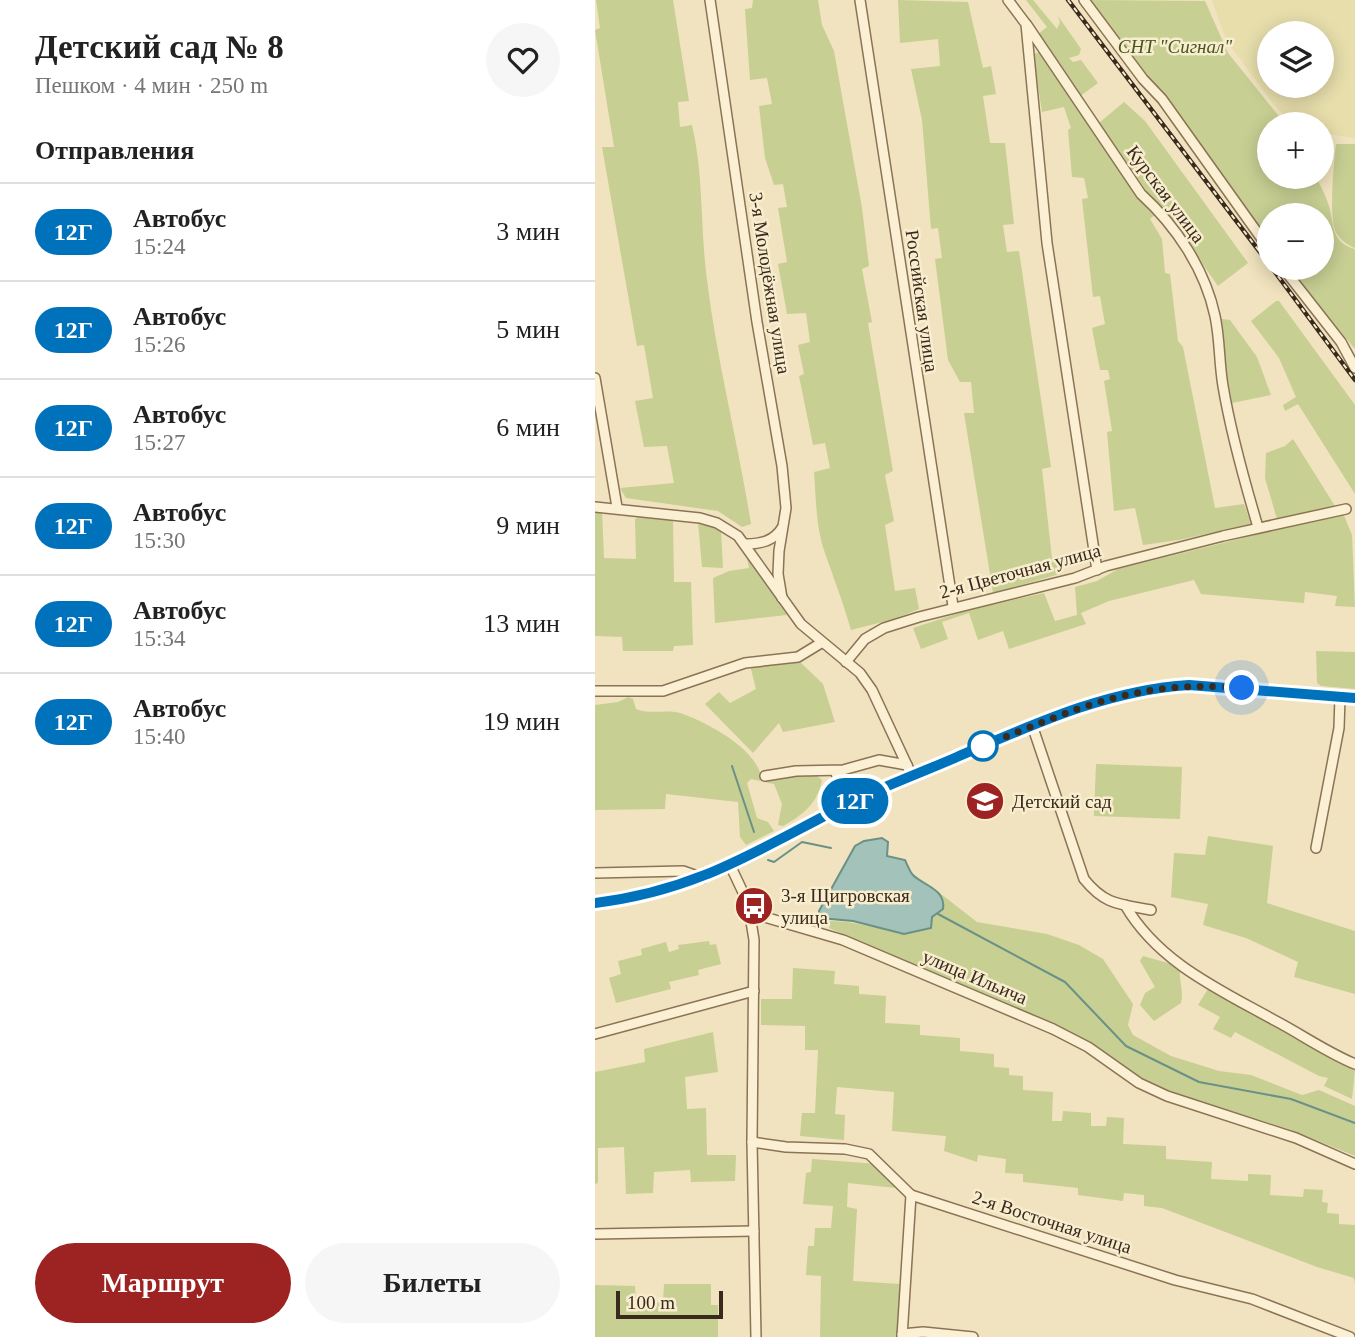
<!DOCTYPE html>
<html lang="ru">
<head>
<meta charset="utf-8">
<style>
	body { margin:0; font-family:Georgia,serif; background:#f6f6f6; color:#222; height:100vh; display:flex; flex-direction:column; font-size:26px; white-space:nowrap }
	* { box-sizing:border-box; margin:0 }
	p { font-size:23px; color:#767676 }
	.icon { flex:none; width:38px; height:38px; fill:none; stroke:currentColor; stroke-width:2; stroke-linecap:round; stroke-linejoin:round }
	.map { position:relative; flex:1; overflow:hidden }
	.panel { display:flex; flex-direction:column; background:#fff; width:595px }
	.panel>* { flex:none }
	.badge { padding:0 14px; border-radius:23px; font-size:24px; line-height:46px }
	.fabs { position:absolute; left:662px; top:21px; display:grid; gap:14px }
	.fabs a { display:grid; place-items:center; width:77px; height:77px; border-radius:50%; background:#fff; box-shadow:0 4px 18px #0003; font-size:35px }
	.scale { position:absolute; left:21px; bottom:18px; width:107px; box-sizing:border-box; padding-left:7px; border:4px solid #392a1c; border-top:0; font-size:19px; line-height:24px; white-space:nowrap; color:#392a1c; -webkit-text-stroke:5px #f8edcf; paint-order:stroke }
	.you { position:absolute; width:35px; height:35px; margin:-18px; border:5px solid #fff; border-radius:50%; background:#1a73e8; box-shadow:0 0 0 10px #1a73e833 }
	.map>.badge { position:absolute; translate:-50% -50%; box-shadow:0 0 0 4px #fff }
	h2 { padding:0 35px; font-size:26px; line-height:63px }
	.round { display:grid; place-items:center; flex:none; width:74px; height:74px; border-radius:37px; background:#f6f6f6 }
	.summary { display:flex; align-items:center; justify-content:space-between; height:119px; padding:0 35px }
	h1 { font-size:33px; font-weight:800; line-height:52px }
	.button { display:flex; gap:14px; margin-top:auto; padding:14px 35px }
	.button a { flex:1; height:80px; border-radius:42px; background:#9d2322; color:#fff; font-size:28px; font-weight:800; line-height:80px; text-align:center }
	.button a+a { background:#f6f6f6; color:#222 }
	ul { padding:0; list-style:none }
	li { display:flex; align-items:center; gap:21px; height:98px; padding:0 35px; border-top:2px solid #e0e0e0 }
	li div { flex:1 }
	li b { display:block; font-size:26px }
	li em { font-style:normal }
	li .badge { min-width:77px; font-weight:700; text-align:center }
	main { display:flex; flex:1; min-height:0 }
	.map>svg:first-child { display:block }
</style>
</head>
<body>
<main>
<section class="panel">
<div class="summary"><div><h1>Детский сад № 8</h1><p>Пешком · 4 мин · 250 m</p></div><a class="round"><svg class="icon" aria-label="heart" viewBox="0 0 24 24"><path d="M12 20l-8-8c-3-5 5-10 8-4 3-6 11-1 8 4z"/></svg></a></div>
<h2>Отправления</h2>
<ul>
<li><span class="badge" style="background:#0072bc;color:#fff">12Г</span><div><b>Автобус</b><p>15:24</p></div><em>3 мин</em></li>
<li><span class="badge" style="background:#0072bc;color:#fff">12Г</span><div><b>Автобус</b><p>15:26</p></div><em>5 мин</em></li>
<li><span class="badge" style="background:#0072bc;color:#fff">12Г</span><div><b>Автобус</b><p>15:27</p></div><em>6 мин</em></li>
<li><span class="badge" style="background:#0072bc;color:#fff">12Г</span><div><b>Автобус</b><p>15:30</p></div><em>9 мин</em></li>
<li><span class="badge" style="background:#0072bc;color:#fff">12Г</span><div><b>Автобус</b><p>15:34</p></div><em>13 мин</em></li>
<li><span class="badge" style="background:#0072bc;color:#fff">12Г</span><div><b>Автобус</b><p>15:40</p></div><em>19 мин</em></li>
</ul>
<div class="button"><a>Маршрут</a><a>Билеты</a></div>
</section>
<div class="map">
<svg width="760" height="1337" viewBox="0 0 760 1337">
	<rect width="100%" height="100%" fill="#f1e3bf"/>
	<path fill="#e7deac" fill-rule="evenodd" d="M617 0H760V138L726 133V124L697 123 679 105 631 40ZM674 33H726V86H674Z"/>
	<g fill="#c7cf93">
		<path d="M1 0H78L94 101 83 102 85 127 97 125C109 176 105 228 112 280 122 362 143 442 156 524L147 527 123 511 31 498 25 488 79 483 72 446 49 447 40 401 58 398 49 345 42 346 7 147H19L0 30 5 28Z"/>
		<path d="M158 0H223L227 25 239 51 267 208 274 266 267 269 277 322 273 323 298 471 290 475 299 521 290 525 300 591 320 588 324 609 299 619 256 630C248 602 239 579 230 553 221 529 221 497 219 472L235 468 230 443 218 445 204 376 209 374 203 345 215 342 211 313 192 314 183 264 192 262 183 208 192 207 188 184 179 185 170 158 164 106 177 104 172 78 155 80 150 9 157 8Z"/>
		<path d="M303 0 373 2 388 68 396 66 401 94 388 96 395 143H410L419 224 408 225 412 252 424 251 456 467 447 469 457 558 465 556 468 573 398 593 369 413H379L376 382H365L353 360 340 259 347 258 343 228 336 229 327 120 316 69 345 66 343 39 305 43Z"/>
		<path d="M431 0H438L462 29 465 22 463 16 486 49 484 55 474 58 478 62 486 60 503 83 484 97 445 37 443 34 452 27Z"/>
		<path d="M492 0 610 1 633 53 690 124H674V177H721C725 185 730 194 733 203 740 222 734 242 760 249V349L692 268H726V215H674V244Z"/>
		<path d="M446 52 528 177 562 213 555 219 567 239 570 273 575 274 583 341 588 347 620 508 649 504 656 524 584 540 548 545 540 508 519 511 512 432 517 431 509 381 515 379 513 370H505L497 328 510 324 505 296 498 297 487 199 493 198 489 178 477 177 473 130 476 128 469 107 447 112 438 54Z"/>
		<path d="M529 102 550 121 653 263 623 286 568 207 558 200 504 123Z"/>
		<path d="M741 144H760V248C753 246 742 237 740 230 734 213 739 163 741 144Z"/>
		<path d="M681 301H684L760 405V494L703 404 690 411 688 405 701 397 684 358 656 321Z"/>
		<path d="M627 319 635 320 662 357 676 395 637 403 623 322Z"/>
		<path d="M698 439 740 506 682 519 670 478 671 453 690 446Z"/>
		<path d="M0 510 7 511 9 558 41 559 40 519 49 515 78 520 79 582H96L98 645 79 646 78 651H28L27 637 0 636Z"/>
		<path d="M748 513 757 535 760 607 740 606 742 596 710 592 709 603 606 594 599 580 514 601 486 613 491 624 414 649 408 631 383 640 374 613 347 622 353 639 326 649 318 628 373 610 449 593 460 621 482 615 480 587 502 581 523 569Z"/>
		<path d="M103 523 126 530 128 568 107 567Z"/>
		<path d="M150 548 192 615 120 623 118 578 134 571 154 568Z"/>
		<path d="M721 651 760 652V689L726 686 722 683Z"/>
		<path d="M204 661 228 684 240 722 188 732 184 723 158 753 110 704 124 692 135 703 161 689 155 665Z"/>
		<path d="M33 697 38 699 41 709C55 715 70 709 85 713 112 722 160 748 166 776L176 779 218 773 227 780C223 803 208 815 188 826L183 825 187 804 179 784 156 779 152 783 162 818 173 822 179 831 151 845 145 837 143 802 71 794 70 809 0 810V705L23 702Z"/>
		<path d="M501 764 587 767 585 819 499 816Z"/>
		<path d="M613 836 678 846 672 903 760 931V994L699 977 703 962 651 938 608 925 613 904 576 897 579 853 610 855Z"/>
		<path d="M328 880 382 922 452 934 484 945 508 959 538 1004 533 1025 538 1035 576 1056 624 1071 656 1075 707 1095 724 1090 760 1106V1156L694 1129 563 1088 460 1025 234 928 235 921C271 921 301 938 336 928L337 917 349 904 342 892Z"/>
		<path d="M114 941 115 945 121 944 126 964 103 970 104 975 74 982 76 989 21 1003 14 978 26 974 23 961 47 955 46 949 71 942 74 952 84 949 83 945Z"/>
		<path d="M548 956 580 965 585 971C584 983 589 991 586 1003L559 1021 545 1005 550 993 560 987 545 961Z"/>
		<path d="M198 968 240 971 239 984 264 986V994L291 996 290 1023 325 1025V1035L365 1038V1051L399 1054V1067L414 1068V1075L428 1076V1090L458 1092 457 1121H467L468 1111 496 1113V1126H511L512 1117 529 1118 528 1144 571 1146V1159L617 1162 616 1179 653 1181V1174L676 1175 675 1195 708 1197 709 1189 728 1190 727 1202 733 1203 732 1213 744 1214V1224L760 1225V1284L759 1278 722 1267 567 1208 549 1206V1195L529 1193 528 1201 483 1195V1188L428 1182V1174L410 1173 411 1159 383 1155 382 1162 349 1151 351 1136 297 1131 299 1092 242 1087 240 1114 250 1115 249 1140 205 1136 207 1113H220L223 1050H210V1026L166 1025V999H197Z"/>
		<path d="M613 989C636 1000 660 1009 682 1022 709 1037 732 1059 760 1070L757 1099 729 1086 733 1078 724 1076 640 1032 636 1038 618 1029 625 1017 603 1005Z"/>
		<path d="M118 1032 123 1072 90 1077 92 1109 111 1108 112 1155H141L140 1181 96 1182 95 1170 59 1172 58 1193 31 1194 29 1147 3 1148V1183L0 1184V1072L50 1062 49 1049Z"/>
		<path d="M217 1159 282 1164 301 1188 253 1183 252 1207 262 1209 258 1281 305 1284 302 1337H225L226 1276 211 1275 213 1246H219L220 1228H236L238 1206 208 1204 211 1173 216 1172Z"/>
		<path d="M69 1284H116V1305H123V1337H0V1285L40 1286 41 1301 68 1302Z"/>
	</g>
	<path fill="#a3c2b9" stroke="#699187" stroke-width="2" d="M287 838 293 842 292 856 310 860C312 864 315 872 318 875 329 886 351 889 348 909L337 917 336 928 309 934 258 921 225 918 224 911 260 846 269 841Z"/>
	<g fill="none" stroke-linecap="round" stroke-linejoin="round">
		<g stroke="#699187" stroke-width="2">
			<path d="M137 766 159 832"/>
			<path d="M173 860 179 862 207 842 236 848"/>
			<path d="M343 914 470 982 531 1046 604 1082 696 1099 760 1123"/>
		</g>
		<g stroke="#8b7356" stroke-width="12">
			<g id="minor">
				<path d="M115 0 162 322 187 466 191 508 184 551 183 574 187 598"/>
				<path d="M265 0 358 606"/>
				<path d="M413 0 431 24 452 243 502 570"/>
				<path d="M489 0 548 79 567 99 674 249"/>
				<path d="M432 25 546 194C581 226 610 269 620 316 625 339 624 363 628 386 636 434 649 480 663 527"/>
				<path d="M688 268 746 342 760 368"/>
				<path d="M0 378 22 507"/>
				<path d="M0 507 105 518 122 523 143 536 206 624 265 673 277 690 317 776"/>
				<path d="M151 544C166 544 179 541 187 528"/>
				<path d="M251 662 270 639 289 628 324 617 480 578 511 566 628 536 751 509"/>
				<path d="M0 691H68L150 663 203 657 226 643"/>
				<path d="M437 725 489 879C510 905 524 904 556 910"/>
				<path d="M240 771 254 803"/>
				<path d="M170 776 201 771 248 770 284 760 312 765"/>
				<path d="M721 848 744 728 745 697"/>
				<path d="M136 867 153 903 159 940 157 1142 161 1337"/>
				<path d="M0 873 88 871 108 878"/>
				<path d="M530 905C563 962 623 989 679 1020 706 1034 731 1052 760 1064"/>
				<path d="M156 913 248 940 458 1029 493 1047 544 1083 572 1096 701 1138 760 1164"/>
				<path d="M0 1034 159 991"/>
				<path d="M157 1142 191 1147 250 1149 274 1154 316 1195 580 1280 657 1299 755 1337"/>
				<path d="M0 1234 159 1231"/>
				<path d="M307 1334 328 1332 378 1337"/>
				<path d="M307 1337 316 1195"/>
			</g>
		</g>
		<g stroke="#58412b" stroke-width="14">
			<path id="major" d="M0 903C100 891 159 853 245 808 284 788 326 772 367 755 440 724 513 690 594 685L760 698"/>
		</g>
		<use href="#minor" stroke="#fbf0d3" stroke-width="9"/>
		<use href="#major" stroke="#f7da94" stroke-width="10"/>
		<g stroke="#392a1c" stroke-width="4.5">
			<g id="rail">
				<path d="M473 0 674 264"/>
				<path d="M677 268 760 380"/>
			</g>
		</g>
		<use href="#rail" stroke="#f8edcf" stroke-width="2" stroke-dasharray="5" stroke-linecap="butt"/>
	</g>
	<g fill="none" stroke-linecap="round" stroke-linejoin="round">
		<g stroke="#fff" stroke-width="16">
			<path id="line" d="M0 903C100 891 159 852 245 808 283 788 323 774 362 757 437 725 512 690 594 685L760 698"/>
		</g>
		<use href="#line" stroke="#0072bc" stroke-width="10"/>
		<path stroke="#392a1c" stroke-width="7" stroke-dasharray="0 12.6" d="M388 746C483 708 542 679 647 688"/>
	</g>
	<defs>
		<g id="school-disc" transform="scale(2.0125)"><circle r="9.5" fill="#9d2322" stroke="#f8edcf"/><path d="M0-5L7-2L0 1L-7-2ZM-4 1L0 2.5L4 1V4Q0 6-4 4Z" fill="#fff"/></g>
		<g id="bus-disc" transform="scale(2.0125)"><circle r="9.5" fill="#9d2322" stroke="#f8edcf"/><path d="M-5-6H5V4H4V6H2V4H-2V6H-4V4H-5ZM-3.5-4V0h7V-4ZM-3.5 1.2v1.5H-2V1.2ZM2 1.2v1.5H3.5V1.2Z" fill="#fff"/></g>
	</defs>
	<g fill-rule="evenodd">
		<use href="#school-disc" x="390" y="801"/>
		<use href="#bus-disc" x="159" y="906"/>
	</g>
	<circle fill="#fff" stroke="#0072bc" stroke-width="3.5" cx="388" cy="746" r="14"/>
	<g text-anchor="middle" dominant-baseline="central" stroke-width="5" stroke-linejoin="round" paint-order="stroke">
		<g font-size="19" font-style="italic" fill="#485721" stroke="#f8edcf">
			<text x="580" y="46">СНТ "Сигнал"</text>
		</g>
		<g font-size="19" fill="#392a1c" stroke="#f8edcf">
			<text transform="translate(571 194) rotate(53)">Курская улица</text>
			<text transform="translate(175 283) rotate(81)">3-я Молодёжная улица</text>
			<text transform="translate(327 301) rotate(82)">Российская улица</text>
			<text transform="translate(425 571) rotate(-15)">2-я Цветочная улица</text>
			<text transform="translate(380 977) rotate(23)">улица Ильича</text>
			<text transform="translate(457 1222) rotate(18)">2-я Восточная улица</text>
		</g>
		<g font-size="19" fill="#392a1c" stroke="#f8edcf" text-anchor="start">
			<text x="417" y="801">Детский сад</text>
			<text x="186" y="895">3-я Щигровская<tspan x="186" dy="22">улица</tspan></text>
		</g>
	</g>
</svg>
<div class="fabs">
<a><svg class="icon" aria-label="layers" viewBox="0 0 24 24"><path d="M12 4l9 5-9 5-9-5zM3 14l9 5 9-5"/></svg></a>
<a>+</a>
<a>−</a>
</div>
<div class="scale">100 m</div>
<div class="you" style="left:647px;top:688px"></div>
<b class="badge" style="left:260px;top:801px;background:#0072bc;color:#fff">12Г</b>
</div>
</main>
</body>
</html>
